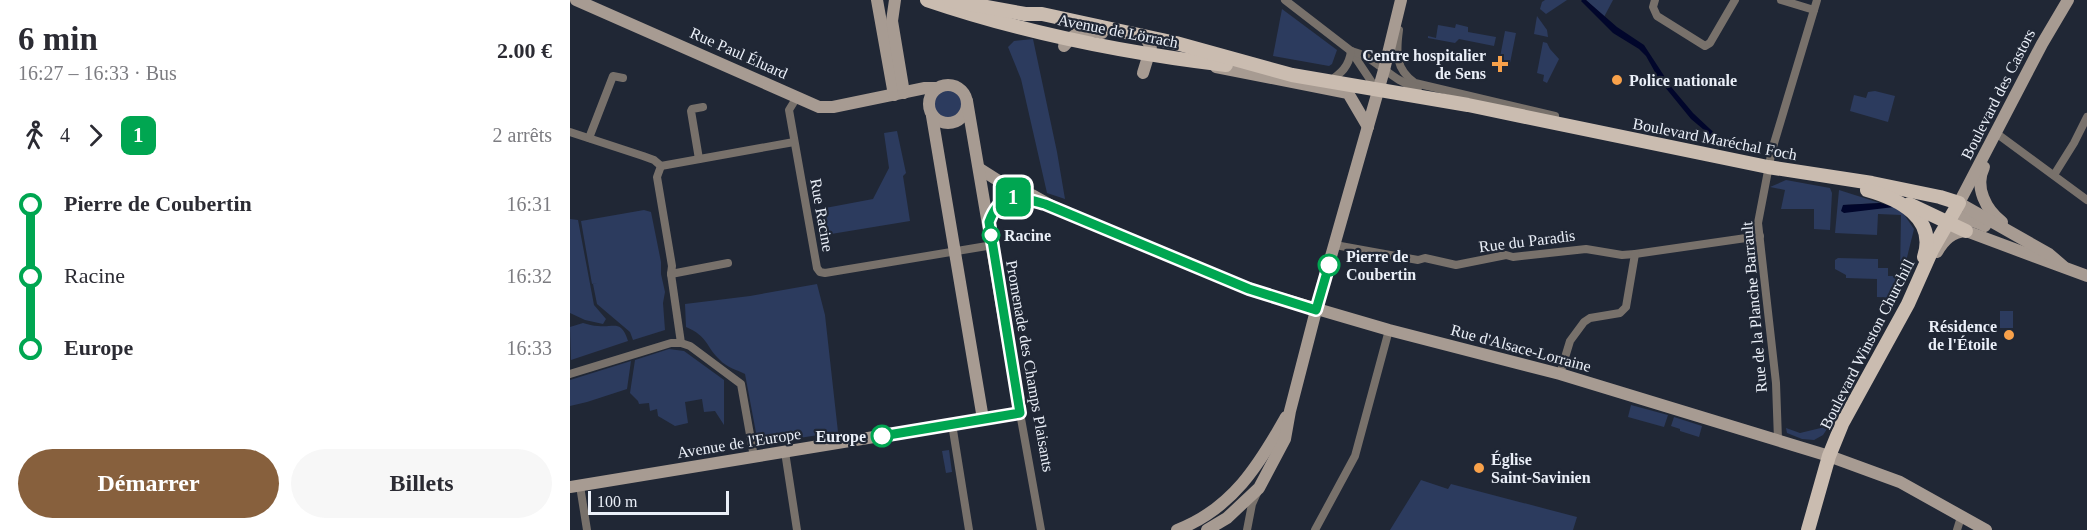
<!DOCTYPE html>
<html lang="fr">
<head>
<meta charset="utf-8">
<style>
	body { margin:0; font-family:"Times New Roman",serif; background:#f7f7f7; color:#2b2b33; height:100vh; display:flex; flex-direction:column; font-size:22px; white-space:nowrap }
	* { box-sizing:border-box; margin:0 }
	p { font-size:20px; color:#7c7c81 }
	.icon { flex:none; width:33px; height:33px; fill:none; stroke:currentColor; stroke-width:2; stroke-linecap:round; stroke-linejoin:round }
	.map { position:relative; flex:1; overflow:hidden }
	.sheet { display:flex; flex-direction:column; background:#fff; width:570px }
	.sheet>* { flex:none }
	.badge { padding:0 12px; border-radius:9px; font-size:21px; line-height:39px }
	.scale { position:absolute; left:18px; bottom:15px; width:141px; box-sizing:border-box; padding-left:6px; border:3px solid #eaeff8; border-top:0; font-size:16px; line-height:21px; white-space:nowrap; color:#eaeff8; -webkit-text-stroke:4px #202735; paint-order:stroke }
	.map>.badge { position:absolute; translate:-50% -50%; box-shadow:0 0 0 3px #fff }
	.legs { display:flex; align-items:center; gap:9px; height:66px; padding:0 18px; font-size:20px }
	.legs p { margin-inline-start:auto }
	.summary { display:flex; align-items:center; justify-content:space-between; height:102px; padding:0 18px }
	h1 { font-size:33px; font-weight:600; line-height:45px }
	.primary-button { display:flex; gap:12px; margin-top:auto; padding:12px 18px }
	.primary-button a { flex:1; height:69px; border-radius:36px; background:#87603d; color:#fff; font-size:24px; font-weight:600; line-height:69px; text-align:center }
	.primary-button a+a { background:#f7f7f7; color:#2b2b33 }
	ul { padding:0 18px; list-style:none }
	li { display:flex; align-items:center; gap:21px; height:72px; font-size:22px }
	li i { display:grid; place-items:center; width:9px; height:100%; margin:0 8px; background:currentColor }
	li i::after { content:''; width:15px; height:15px; margin:-8px; border:4px solid; border-radius:50%; background:#fff }
	li p { margin-inline-start:auto }
	li:first-child i { background:linear-gradient(#0000 50%,currentColor 0) }
	li:last-child i { background:linear-gradient(currentColor 50%,#0000 0) }
	main { display:flex; flex:1; min-height:0 }
	.map>svg:first-child { display:block }
</style>
</head>
<body>
<main>
<section class="sheet">
<div class="summary"><div><h1>6 min</h1><p>16:27 – 16:33 · Bus</p></div><b>2.00 €</b></div>
<div class="legs"><svg class="icon" aria-label="walk" viewBox="0 0 24 24"><circle cx="13" cy="4" r="2"/><path d="M13 8l-2 6 4 7M11 14l-3 7M7 12l3-4h3l4 4"/></svg>4<svg class="icon" aria-label="forward" viewBox="0 0 24 24"><path d="M9 5l7 7-7 7"/></svg><b class="badge" style="background:#00a651;color:#fff">1</b><p>2 arrêts</p></div>
<ul>
<li><i style="color:#00a651"></i><b>Pierre de Coubertin</b><p>16:31</p></li>
<li><i style="color:#00a651"></i><span>Racine</span><p>16:32</p></li>
<li><i style="color:#00a651"></i><b>Europe</b><p>16:33</p></li>
</ul>
<div class="primary-button"><a>Démarrer</a><a>Billets</a></div>
</section>
<div class="map">
<svg width="1517" height="530" viewBox="0 0 1517 530">
	<rect width="100%" height="100%" fill="#202735"/>
	<g fill="#2c3b5e">
		<path d="M975 0H997L976 14 970 9 972 2Z"/>
		<path d="M1016 0H1043L1034 17Z"/>
		<path d="M712 9 767 50 762 64 759 66 703 56Z"/>
		<path d="M967 16 977 30 978 37 964 34Z"/>
		<path d="M886 24 898 27V32L926 37 924 46 889 39 885 43 858 38V36L866 38 868 25 885 28Z"/>
		<path d="M935 31 946 33 939 68 930 66 929 73H927Z"/>
		<path d="M463 39 487 152 495 199 477 193 451 79 438 47 444 41Z"/>
		<path d="M973 42 977 43 980 49 989 59 977 83 973 81 974 75 967 73Z"/>
		<circle cx="378" cy="104" r="14"/>
		<path d="M1305 91 1325 96 1318 122 1280 111 1284 95 1296 98 1298 92Z"/>
		<path d="M327 131 336 173 333 176 340 221 255 235 250 209 303 199 319 168 314 133Z"/>
		<path d="M1216 180 1260 188 1262 193 1260 230 1244 229V209H1211L1215 190 1200 187Z"/>
		<path d="M1269 190 1310 203 1273 205 1324 207 1333 213 1344 229 1327 298 1307 297V279L1276 278V275L1265 269V260L1268 258 1308 259V268H1318V276H1330L1331 215 1308 214 1307 235 1265 233Z"/>
		<path d="M74 210 81 212 91 262V274L95 292 93 303 95 330 63 340 60 332 27 304 23 284 27 283 22 284 11 221Z"/>
		<path d="M0 219 8 220 24 305 36 319 33 324 15 320 0 313Z"/>
		<path d="M247 284 255 315 268 432 197 443 187 438 175 374C167 370 156 367 150 360 136 347 138 336 116 327L115 304 180 296Z"/>
		<rect x="1430" y="311" width="13" height="17"/>
		<path d="M13 323C18 324 23 326 28 326 44 328 51 319 58 341L1 360 0 327Z"/>
		<path d="M99 349 114 351 154 380V425L145 411 134 412 132 399 115 402 118 423 105 426 88 416 87 409 80 411 79 403 69 404 68 401 60 393 65 360Z"/>
		<path d="M61 361 57 389 17 402 0 406V380Z"/>
		<path d="M1061 405 1098 415 1094 427 1058 417Z"/>
		<path d="M1104 417 1132 426 1129 437 1110 431V429L1101 426Z"/>
		<path d="M1259 426 1253 435 1244 440 1232 439 1217 433 1216 428 1230 433Z"/>
		<path d="M379 450 382 472 376 473 372 451Z"/>
		<path d="M851 480 878 489 881 484 1007 517 1003 530H820Z"/>
	</g>
	<g fill="#01062b">
		<path d="M1012 0H1016L1047 27 1074 45 1102 88 1123 113 1155 143 1152 145 1121 119 1090 81 1076 56 1069 49 1043 33 1011 1Z"/>
		<path d="M1310 203 1324 207 1274 213 1271 211 1273 205Z"/>
	</g>
	<g fill="none" stroke-linecap="round" stroke-linejoin="round">
		<g stroke="#78716b" stroke-width="8">
			<path d="M715 0 781 51 807 90"/>
			<path d="M1085 0 1083 7 1087 16 1135 46 1140 43 1165 0"/>
			<path d="M1211 0 1244 10"/>
			<path d="M829 30C826 52 825 69 845 83L985 116"/>
			<path d="M781 51C807 57 820 81 848 88"/>
			<path d="M759 82C771 73 779 67 781 51"/>
			<path d="M227 97 219 110 247 268 250 272 255 273 423 245"/>
			<path d="M0 132 73 156 84 160 91 166"/>
			<path d="M1426 133 1517 200"/>
			<path d="M19 138 43 76 53 78"/>
			<path d="M129 159 121 111 122 109 133 107"/>
			<path d="M91 166 87 177 102 266 101 274 158 263"/>
			<path d="M91 166 224 142"/>
			<path d="M1484 175 1504 143 1517 117"/>
			<path d="M765 245 848 260 855 258 886 265 936 255 943 257 1016 249 1052 255 1065 254 1190 236"/>
			<path d="M101 274 111 343"/>
			<path d="M0 374 101 343H111L120 346 171 384 184 457"/>
			<path d="M990 374 1000 341 1014 322 1020 318 1050 313 1056 307 1065 254"/>
			<path d="M450 413 471 530"/>
			<path d="M382 424 399 530"/>
			<path d="M1208 440 1206 383 1188 223 1202 150 1247 0"/>
			<path d="M215 452 227 530"/>
			<path d="M10 486 17 530"/>
			<path d="M677 530 682 504 687 493"/>
			<path d="M745 530 785 456 819 330"/>
			<path d="M1387 530 1391 517"/>
		</g>
		<g stroke="#a79b92" stroke-width="12">
			<path d="M6 0 249 107H263L355 88H367"/>
			<path d="M307 0 324 95"/>
			<path d="M325 0 322 21 334 93"/>
			<path d="M494 46C506 31 513 28 532 33"/>
			<path d="M646 67 778 93 798 127"/>
			<path d="M573 73 581 47 575 37"/>
			<circle cx="378" cy="104" r="19"/>
			<path d="M362 116 413 419"/>
			<path d="M1414 167C1404 187 1416 210 1432 222"/>
			<path d="M410 169 432 183 462 195 487 209 679 289 819 330 990 374 1259 456 1330 482 1416 530"/>
			<path d="M1383 214C1393 219 1404 220 1415 226"/>
			<path d="M419 222C426 202 440 194 459 200"/>
			<path d="M1367 252C1374 240 1382 232 1396 231L1517 276"/>
			<path d="M1493 266 1479 254 1389 203 1472 44 1498 0"/>
			<path d="M0 487 450 413 397 101"/>
			<path d="M607 530C662 509 689 465 716 417"/>
			<path d="M637 530 657 518 689 488 715 439 720 411 750 295 814 70 831 0"/>
		</g>
		<g stroke="#cabcb0" stroke-width="14">
			<path d="M357 0C454 33 555 53 656 65"/>
			<path d="M379 0 455 14H472L606 43 722 75 898 105 1198 167 1302 183 1370 197 1389 203 1362 250 1338 304 1272 424 1259 456 1238 530"/>
			<path d="M1297 190C1329 199 1367 218 1354 257"/>
			<path d="M1339 204 1396 231"/>
		</g>
	</g>
	<g fill="none" stroke-linecap="round" stroke-linejoin="round">
		<g stroke="#fff" stroke-width="14">
			<path id="line-1" d="M312 436 450 413 419 222C431 189 449 197 475 204L679 289 746 310 759 265"/>
		</g>
		<use href="#line-1" stroke="#00a651" stroke-width="9"/>
	</g>
	<g fill="#f8a14a" stroke="#202735" stroke-width="2">
		<path d="M927 55h6v6h6v6h-6v6h-6v-6h-6v-6h6z"/>
		<circle cx="1047" cy="80" r="6"/>
		<circle cx="1439" cy="335" r="6"/>
		<circle cx="909" cy="468" r="6"/>
	</g>
	<g fill="#fff" stroke="#00a651" stroke-width="3">
		<circle cx="421" cy="235" r="8"/>
		<circle cx="759" cy="265" r="10"/>
		<circle cx="312" cy="436" r="10"/>
	</g>
	<g text-anchor="middle" dominant-baseline="central" stroke-width="4.5" stroke-linejoin="round" paint-order="stroke">
		<g font-size="16" fill="#eaeff8" stroke="#202735">
			<text transform="translate(548 31) rotate(11)">Avenue de Lörrach</text>
			<text transform="translate(169 53) rotate(24)">Rue Paul Éluard</text>
			<text transform="translate(1428 94) rotate(-63)">Boulevard des Castors</text>
			<text transform="translate(1145 139) rotate(11)">Boulevard Maréchal Foch</text>
			<text transform="translate(252 215) rotate(80)">Rue Racine</text>
			<text transform="translate(957 241) rotate(-7)">Rue du Paradis</text>
			<text transform="translate(1184 307) rotate(-95)">Rue de la Planche Barrault</text>
			<text transform="translate(1297 344) rotate(-63)">Boulevard Winston Churchill</text>
			<text transform="translate(951 348) rotate(15)">Rue d'Alsace-Lorraine</text>
			<text transform="translate(460 366) rotate(80)">Promenade des Champs Plaisants</text>
			<text transform="translate(169 443) rotate(-9)">Avenue de l'Europe</text>
		</g>
		<g font-size="16" font-weight="bold" fill="#eaeff8" stroke="#202735" text-anchor="end">
			<text x="916" y="55">Centre hospitalier<tspan x="916" dy="18">de Sens</tspan></text>
			<text x="1059" y="80" text-anchor="start">Police nationale</text>
			<text x="1427" y="326">Résidence<tspan x="1427" dy="18">de l'Étoile</tspan></text>
			<text x="921" y="459" text-anchor="start">Église<tspan x="921" dy="18">Saint-Savinien</tspan></text>
		</g>
		<g font-size="16" font-weight="bold" fill="#eaeff8" stroke="#202735" text-anchor="start">
			<text x="434" y="235">Racine</text>
			<text x="776" y="256">Pierre de<tspan x="776" dy="18">Coubertin</tspan></text>
			<text x="296" y="436" text-anchor="end">Europe</text>
		</g>
	</g>
</svg>
<div class="scale">100 m</div>
<b class="badge" style="left:443px;top:197px;background:#00a651;color:#fff">1</b>
</div>
</main>
</body>
</html>
